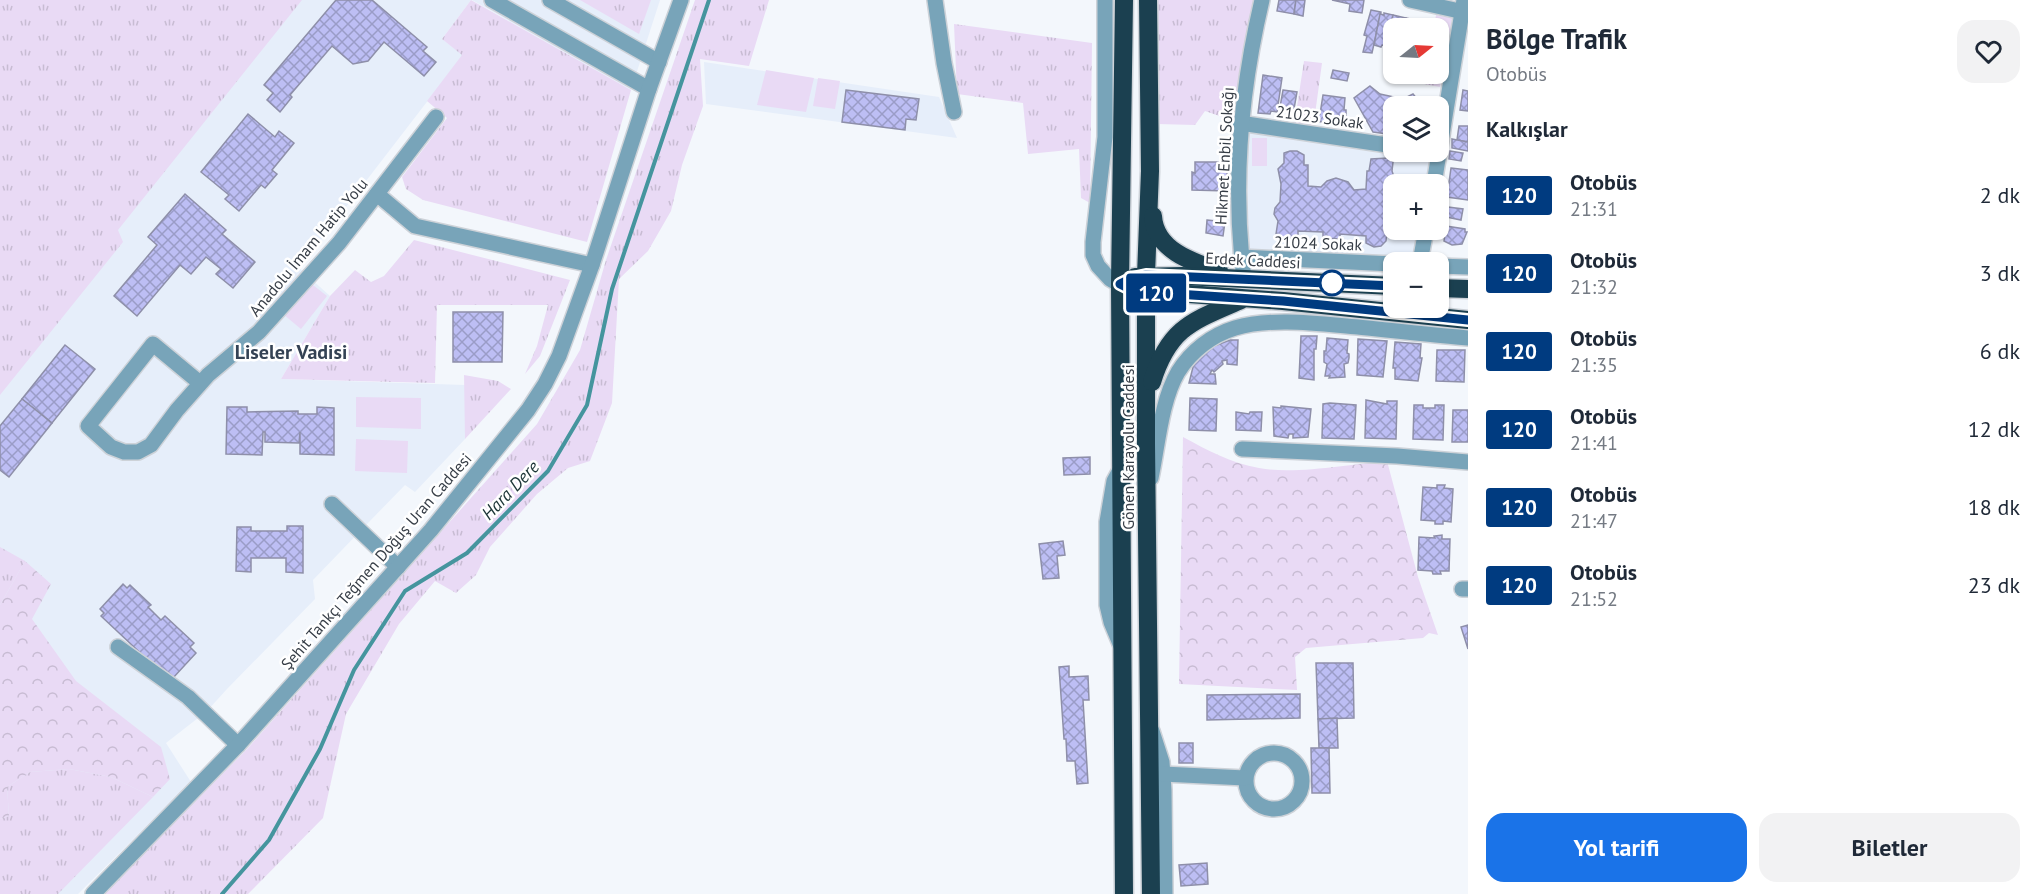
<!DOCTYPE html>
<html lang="tr">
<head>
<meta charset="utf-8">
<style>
	body { margin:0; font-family:"PT Sans",sans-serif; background:#f2f2f3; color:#1f2937; height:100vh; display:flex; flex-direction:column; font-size:22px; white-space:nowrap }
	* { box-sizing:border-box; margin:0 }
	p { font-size:20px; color:#747a83 }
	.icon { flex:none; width:33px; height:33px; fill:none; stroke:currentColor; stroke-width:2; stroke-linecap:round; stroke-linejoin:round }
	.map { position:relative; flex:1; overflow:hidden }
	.panel { display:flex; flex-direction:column; background:#fff; width:570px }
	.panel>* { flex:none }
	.badge { padding:0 12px; border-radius:4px; font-size:21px; line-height:39px }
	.needle { width:39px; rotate:72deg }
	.controls { position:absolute; left:1383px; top:18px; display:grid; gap:12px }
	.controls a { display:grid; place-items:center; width:66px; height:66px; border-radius:12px; background:#fff; box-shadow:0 2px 4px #0004; font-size:30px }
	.map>.badge { position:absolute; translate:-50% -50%; box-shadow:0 0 0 3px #fff }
	h2 { padding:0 18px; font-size:22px; line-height:54px }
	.round { display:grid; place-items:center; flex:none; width:63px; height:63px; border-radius:18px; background:#f2f2f3 }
	.headline { display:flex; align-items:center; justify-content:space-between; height:102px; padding:0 18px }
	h1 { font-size:28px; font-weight:700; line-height:45px }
	.button { display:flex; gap:12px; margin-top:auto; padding:12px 18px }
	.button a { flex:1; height:69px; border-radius:18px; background:#1a73e8; color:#fff; font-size:24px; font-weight:700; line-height:69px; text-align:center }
	.button a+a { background:#f2f2f3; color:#1f2937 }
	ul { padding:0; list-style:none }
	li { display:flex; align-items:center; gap:18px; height:78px; padding:0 18px }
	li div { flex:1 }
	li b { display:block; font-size:22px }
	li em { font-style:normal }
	li .badge { min-width:66px; font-weight:700; text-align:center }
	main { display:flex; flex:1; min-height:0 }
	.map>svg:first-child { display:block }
</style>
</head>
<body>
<main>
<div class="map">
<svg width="1468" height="894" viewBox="0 0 1468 894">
	<defs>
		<pattern id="grass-tufts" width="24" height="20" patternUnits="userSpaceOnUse" patternTransform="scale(1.5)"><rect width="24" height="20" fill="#e9daf5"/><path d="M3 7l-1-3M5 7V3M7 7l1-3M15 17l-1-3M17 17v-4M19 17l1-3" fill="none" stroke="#c8bcd3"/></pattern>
		<pattern id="forest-crowns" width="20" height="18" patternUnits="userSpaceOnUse" patternTransform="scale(1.5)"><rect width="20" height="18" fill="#e9daf5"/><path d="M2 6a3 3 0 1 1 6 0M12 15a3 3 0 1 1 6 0" fill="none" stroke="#c8bcd3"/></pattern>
		<pattern id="building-cross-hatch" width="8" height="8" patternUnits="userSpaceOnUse" patternTransform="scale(1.5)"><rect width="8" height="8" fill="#bdbef4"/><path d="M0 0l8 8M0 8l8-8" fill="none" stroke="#9a9cc7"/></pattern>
	</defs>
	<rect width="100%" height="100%" fill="#f3f7fc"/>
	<g fill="#e6eefa">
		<path d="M0 0H471L442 39 463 55 299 268 330 296 281 379 465 385V439L415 492 405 485 368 523 313 580 315 599 227 689 207 711 166 743 191 782 78 894H0Z"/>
		<path d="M472 0H660L631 90Z"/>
		<path d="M704 62 939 97 957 138 706 104Z"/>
		<path d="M1248 132 1429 161 1426 184H1394V230H1420L1415 262 1248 251Z"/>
	</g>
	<g fill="url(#grass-tufts)">
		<path d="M0 0H302L118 230 123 242 0 395Z"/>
		<path d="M471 0 631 90 587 242 423 200 406 189 402 177 447 118 427 101 462 55 442 39Z"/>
		<path d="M580 0H651L639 34Z"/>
		<path d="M695 0H769L749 66 700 59 703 106 682 165 671 211 648 251 619 279 612 403 590 461 568 468 537 494 490 547 476 575 456 593 435 581 399 624 346 714 323 818 248 894H104L247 749 537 424 580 350 606 260Z"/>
		<path d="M1156 0H1255L1241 65 1234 121 1205 111 1195 125 1157 124Z"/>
		<path d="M1436 15 1452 18 1440 87 1424 84 1426 74H1438V28H1434Z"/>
		<path d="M954 24 1092 43 1090 203 1081 198 1079 149 1028 154 1023 103 957 94Z"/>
		<path d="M1304 61 1322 63 1313 129 1294 126Z"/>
		<path d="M414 240 570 280 540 356 525 374 537 346 548 305H437L435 383 281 379 330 296 355 270 371 282 384 276Z"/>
		<path d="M464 375 498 381 511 389 465 439Z"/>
		<path d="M0 547 25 561 0 605Z"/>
		<path d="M69 769 111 777 153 797 58 894H0V819L9 816 7 787 30 772Z"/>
	</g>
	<g fill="url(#forest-crowns)">
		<path d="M1183 437C1207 450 1231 463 1259 468 1294 475 1351 464 1387 461L1418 577 1438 635 1429 633 1423 638 1306 648 1295 657 1297 690 1179 684Z"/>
		<path d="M25 561 51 584 32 619 76 681 161 747 170 779 153 797 111 777 69 769 30 772 7 787 9 816 0 819V605Z"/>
	</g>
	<g fill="#e9daf5">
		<path d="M766 70 814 78 806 112 757 105Z"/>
		<path d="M818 78 840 81 835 109 813 106Z"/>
		<rect x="1252" y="138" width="15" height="28"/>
		<path d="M309 282 327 296 301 329 283 314Z"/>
		<path d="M356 397 421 398V429L356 427Z"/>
		<path d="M356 439 408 441 407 473 355 471Z"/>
	</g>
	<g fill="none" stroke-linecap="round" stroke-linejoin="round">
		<path stroke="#45959e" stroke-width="4" d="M222 894 269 840 320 749 354 670 405 591 467 553 548 471 587 405 612 289 709 0"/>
	</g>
	<g fill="url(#building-cross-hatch)" stroke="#8e8fa9" stroke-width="1.5">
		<path d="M336 0H372L427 47 423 51 436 62 424 76 384 42 368 61 353 64 332 46 290 95 292 97 280 112 267 100 273 93 264 85Z"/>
		<path d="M1279 0H1296L1294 14 1277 11Z"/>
		<path d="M1296 0H1305L1303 16 1294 14Z"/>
		<path d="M1332 0H1364L1362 13 1349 11 1350 4Z"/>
		<path d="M1371 10 1381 12 1372 53 1363 52 1367 36 1364 35Z"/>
		<path d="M1384 13 1393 15 1386 46 1382 45 1381 47 1374 45 1380 14 1384 15Z"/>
		<path d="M1393 15 1406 18 1404 28H1394V46L1387 44Z"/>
		<path d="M1406 18 1419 21 1417 28H1404Z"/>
		<path d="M1333 70 1349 73 1347 81 1331 78Z"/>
		<path d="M1263 75 1282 78 1277 112 1271 111 1270 114 1258 113Z"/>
		<path d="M1370 86 1380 94 1403 99 1413 94 1423 106H1394V135L1373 132 1354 98Z"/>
		<path d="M846 90 919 99 916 120 906 119 905 130 842 122Z"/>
		<path d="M1283 90 1297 92 1294 109 1280 107Z"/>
		<path d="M1463 90 1468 91V111L1460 110Z"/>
		<path d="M1323 95 1345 98 1344 110H1346V115L1343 114 1341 125 1316 121 1317 113 1320 114Z"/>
		<path d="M248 114 275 137 279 131 294 143 272 170 277 174 265 188 261 185 239 211 225 199 229 195 201 172Z"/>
		<path d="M1459 126H1468V142L1457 140Z"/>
		<path d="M1452 139 1468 142V151L1452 148Z"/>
		<path d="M1290 151H1297L1304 155V165H1308V186L1321 187 1327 181 1336 178 1348 182 1354 190 1366 189 1367 171H1369L1371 159 1388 158 1393 162 1392 171 1395 180 1391 190 1389 211 1392 218 1391 226 1387 232 1386 241 1381 246 1374 247 1366 243V236L1340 234V239L1323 238V232L1298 231V237L1287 239 1276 234 1278 221 1274 214 1275 208 1280 202 1281 184 1278 169 1284 163V153Z"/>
		<path d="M1450 151 1463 153 1461 161 1449 159Z"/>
		<path d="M1195 162H1227V191L1192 190V172L1195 173Z"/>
		<path d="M1451 168 1468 170V200L1447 197Z"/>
		<path d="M185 194 226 230 222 234 255 262 233 288 216 274 221 269 206 257 191 274 180 265 137 316 114 296 157 245 148 237Z"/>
		<path d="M1448 207 1463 209 1461 220 1446 217Z"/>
		<path d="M1207 220 1225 222 1223 236 1206 233Z"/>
		<path d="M1446 226 1465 229V232H1467L1462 244 1452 245 1444 241Z"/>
		<path d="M453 312H503L502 362H453Z"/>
		<path d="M1301 336H1317L1316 349H1314V380L1299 378Z"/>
		<path d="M1327 338 1348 340 1347 353 1349 354V358L1348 363 1344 364 1345 377 1329 378 1330 376H1325L1327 364 1324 362V351H1326Z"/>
		<path d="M1358 339 1387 341 1383 377 1357 375Z"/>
		<path d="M1230 340H1238L1237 365 1227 364V360L1222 361 1223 364 1214 372 1212 370 1210 374H1215L1216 384 1189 383 1193 367 1197 359 1209 348Z"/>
		<path d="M1395 342 1421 344 1420 358H1422L1418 381 1395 379V368H1393Z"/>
		<path d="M65 345 95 369 52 423 22 399Z"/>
		<path d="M1437 350H1465L1464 382 1436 381Z"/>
		<path d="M1190 398 1217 399 1216 431 1189 430Z"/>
		<path d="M22 399 52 423 9 477 0 470V426Z"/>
		<path d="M1366 400 1387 404V401H1397L1396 439 1365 438Z"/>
		<path d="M1330 403 1356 405 1354 439 1322 438 1323 404Z"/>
		<path d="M1414 405H1423V408H1435V405H1444L1443 440 1413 439Z"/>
		<path d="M1281 406 1311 409 1308 437 1293 438V434H1289L1288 438 1274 436 1273 407 1281 408Z"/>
		<path d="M227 407H247V412L298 411V414H317V407L334 408V455L300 454V432L299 443 265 442V432H263L262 455 226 454Z"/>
		<path d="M1453 410H1468V442H1452Z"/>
		<path d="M1236 412 1249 414 1250 412H1262L1261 431 1236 430Z"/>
		<path d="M1090 457V474L1064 475 1063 458Z"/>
		<path d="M1437 485H1445L1444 488 1453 489 1451 522 1443 521V524H1435V521L1421 520 1423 487 1437 488Z"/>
		<path d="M287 526H303V573L286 572V558H251V572L236 571 237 527H251V531H287Z"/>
		<path d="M1442 535V539H1450L1449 571H1440L1441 574H1433L1432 571 1418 570 1419 537 1435 538 1434 536Z"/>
		<path d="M1063 541 1065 555 1057 556 1059 578 1043 579 1039 544Z"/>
		<path d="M123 584 127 588 130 585 151 605 148 607 161 620 165 616 194 643 190 647 196 653 173 678 169 674 166 677 101 616 104 613 100 609Z"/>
		<path d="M1468 625V649L1461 627Z"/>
		<path d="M1316 663H1353L1354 718 1318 719Z"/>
		<path d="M1069 666V677L1088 676 1089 700H1083L1088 783 1077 784 1075 761H1067L1066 739H1064L1059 667Z"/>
		<path d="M1300 694V718L1207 720V695Z"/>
		<path d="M1337 718 1338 748H1319L1318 719Z"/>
		<rect x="1179" y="743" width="14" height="20"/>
		<path d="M1311 748H1329L1330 793H1312Z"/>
		<path d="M1207 863 1208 884 1181 886 1179 865Z"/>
	</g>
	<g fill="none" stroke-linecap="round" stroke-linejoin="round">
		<g stroke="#cdd2d8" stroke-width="18">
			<g id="minor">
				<path d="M492 0 649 89"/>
				<path d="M550 0 659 62"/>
				<path d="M935 0 944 63 954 112"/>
				<path d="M1105 0V137L1093 242V255L1098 266 1110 279 1127 289"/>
				<path d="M1410 0 1468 13"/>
				<path d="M1240 123 1394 146"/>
				<path d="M1434 184 1464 0"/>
				<path d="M377 194 415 226 592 265"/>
				<path d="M1241 257 1394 264"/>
				<path d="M1420 262 1426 230"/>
				<path d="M1438 266 1468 267"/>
				<path d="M1244 278C1232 183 1240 93 1262 0"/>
				<path d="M200 383 153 344 88 426 111 447 124 452H138L151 445 177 410 208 375 259 332 339 243 436 117"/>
				<path d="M1242 449 1397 456 1468 462"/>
				<path d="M1120 470 1114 481 1107 522V605L1111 622 1121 646"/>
				<path d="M1151 478C1158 445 1161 401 1178 372 1191 351 1212 335 1235 328 1272 317 1321 324 1358 327 1395 331 1431 335 1468 338"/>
				<path d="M332 504 398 567"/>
				<path d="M1462 589H1468"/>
				<path d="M118 647 188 697 238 745"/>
				<path d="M1152 731 1162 762 1164 790 1165 894"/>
				<circle cx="1274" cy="781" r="28"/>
				<path d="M1163 774 1245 778"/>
				<path d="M93 894 238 745 431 530 528 410 545 384 559 356 592 265 649 89 681 0"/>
			</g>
		</g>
		<g stroke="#cdd2d8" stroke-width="21">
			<g id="highway">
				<path d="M1124 0 1120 284 1124 894"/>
				<path d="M1148 0 1150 171 1146 275V444L1151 894"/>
				<path d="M1153 216C1155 250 1192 262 1219 271"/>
				<path d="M1135 277 1182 276 1394 286"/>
				<path d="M1438 288 1468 289"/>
				<path d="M1135 290 1283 301 1468 320"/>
				<path d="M1152 382C1169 327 1193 321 1241 300"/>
			</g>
		</g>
		<use href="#minor" stroke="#78a4b9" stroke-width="15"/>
		<use href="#highway" stroke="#1b4050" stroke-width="18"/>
	</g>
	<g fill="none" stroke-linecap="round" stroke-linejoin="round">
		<g stroke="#fff" stroke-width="14">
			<path id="line" d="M1394 286 1146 275 1132 278 1120 284 1132 290 1146 292 1283 301 1468 320"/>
		</g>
		<use href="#line" stroke="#003b80" stroke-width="9"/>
	</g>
	<circle fill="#fff" stroke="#003b80" stroke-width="3" cx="1332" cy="283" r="12"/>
	<g text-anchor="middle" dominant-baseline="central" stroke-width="5" stroke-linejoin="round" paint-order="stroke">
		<g font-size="16" fill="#363d46" stroke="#fff">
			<text transform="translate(1320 117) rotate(8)">21023 Sokak</text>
			<text transform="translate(1224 156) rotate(-87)">Hikmet Enbil Sokağı</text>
			<text transform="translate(1318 243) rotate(2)">21024 Sokak</text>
			<text transform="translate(308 247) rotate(-50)">Anadolu İmam Hatip Yolu</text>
			<text transform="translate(1253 260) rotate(3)">Erdek Caddesi</text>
			<text transform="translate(1128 447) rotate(-90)">Gönen Karayolu Caddesi</text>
			<text transform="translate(376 561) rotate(-49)">Şehit Tankçı Teğmen Doğuş Uran Caddesi</text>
		</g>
		<g font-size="18" font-style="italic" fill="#1b3436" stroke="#fff">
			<text transform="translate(510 490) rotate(-46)">Hara Dere</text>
		</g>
		<g font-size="20" font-weight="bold" fill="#344254" stroke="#fff">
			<text x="291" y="352">Liseler Vadisi</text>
		</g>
	</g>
</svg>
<div class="controls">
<a><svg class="needle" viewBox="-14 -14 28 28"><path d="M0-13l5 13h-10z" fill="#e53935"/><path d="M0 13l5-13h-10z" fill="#747a83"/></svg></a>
<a><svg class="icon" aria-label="layers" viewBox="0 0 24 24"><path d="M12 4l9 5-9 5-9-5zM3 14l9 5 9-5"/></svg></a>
<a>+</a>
<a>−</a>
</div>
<b class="badge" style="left:1156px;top:293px;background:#003b80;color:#fff">120</b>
</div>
<section class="panel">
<div class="headline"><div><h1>Bölge Trafik</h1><p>Otobüs</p></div><a class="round"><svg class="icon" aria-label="heart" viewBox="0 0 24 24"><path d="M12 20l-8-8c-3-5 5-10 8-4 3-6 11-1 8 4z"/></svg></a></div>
<h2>Kalkışlar</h2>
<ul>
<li><span class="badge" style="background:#003b80;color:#fff">120</span><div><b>Otobüs</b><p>21:31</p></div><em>2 dk</em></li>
<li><span class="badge" style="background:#003b80;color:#fff">120</span><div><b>Otobüs</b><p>21:32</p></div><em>3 dk</em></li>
<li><span class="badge" style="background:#003b80;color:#fff">120</span><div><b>Otobüs</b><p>21:35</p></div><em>6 dk</em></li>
<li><span class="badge" style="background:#003b80;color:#fff">120</span><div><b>Otobüs</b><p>21:41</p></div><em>12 dk</em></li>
<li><span class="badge" style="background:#003b80;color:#fff">120</span><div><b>Otobüs</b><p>21:47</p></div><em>18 dk</em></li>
<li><span class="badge" style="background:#003b80;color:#fff">120</span><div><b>Otobüs</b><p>21:52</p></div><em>23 dk</em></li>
</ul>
<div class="button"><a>Yol tarifi</a><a>Biletler</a></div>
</section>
</main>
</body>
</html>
